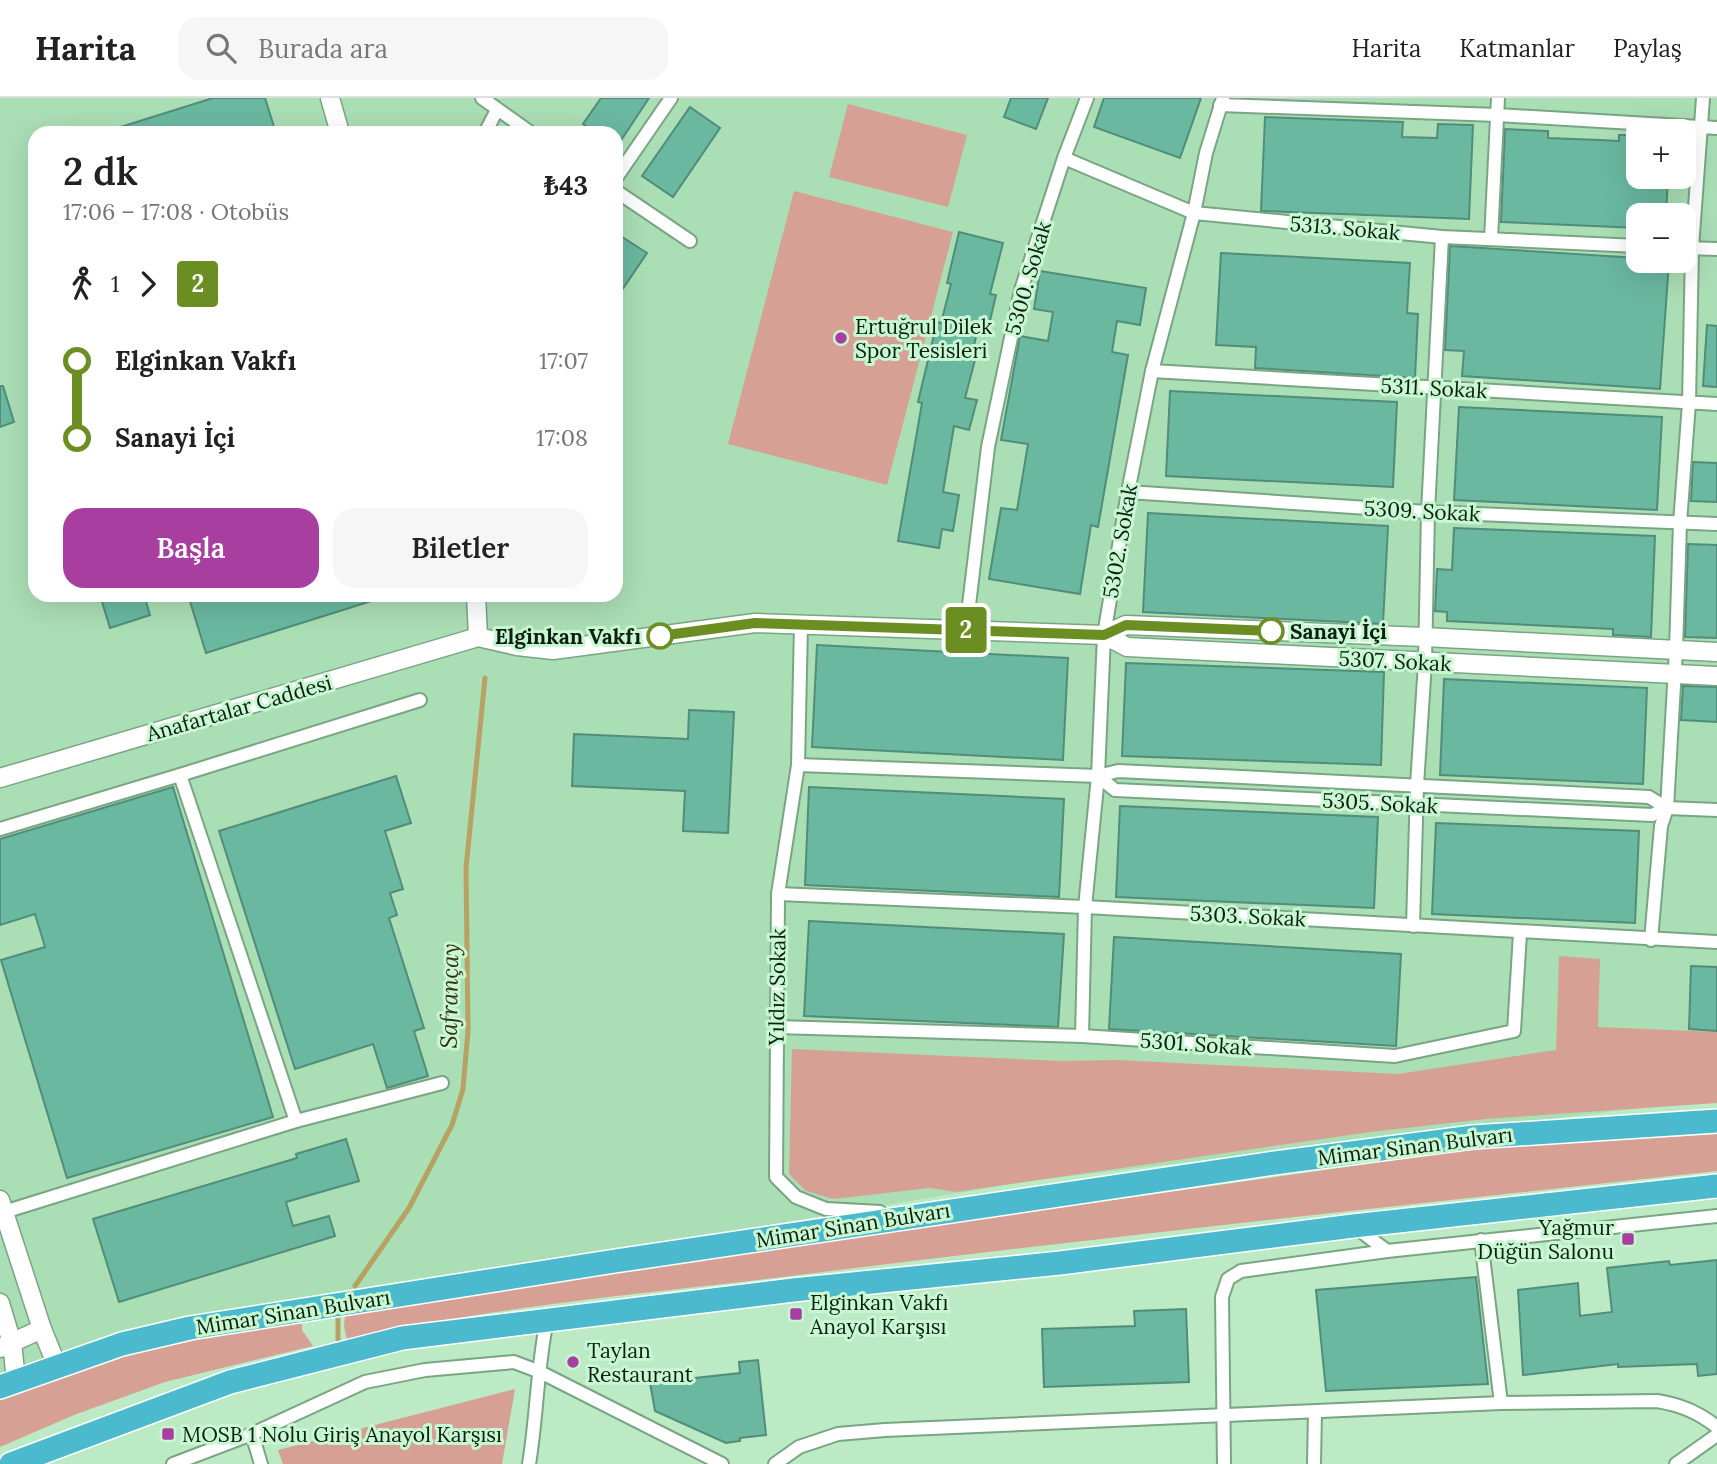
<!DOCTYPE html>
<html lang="tr">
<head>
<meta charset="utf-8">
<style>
	body { margin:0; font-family:Lora,serif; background:#f6f6f6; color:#222; height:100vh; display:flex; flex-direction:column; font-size:26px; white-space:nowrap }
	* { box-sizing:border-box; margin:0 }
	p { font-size:23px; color:#767676 }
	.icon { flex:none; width:38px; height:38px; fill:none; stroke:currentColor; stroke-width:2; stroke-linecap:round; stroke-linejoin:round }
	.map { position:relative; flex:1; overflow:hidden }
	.panel { position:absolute; left:28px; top:28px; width:595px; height:476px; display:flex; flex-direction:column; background:#fff; border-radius:21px; box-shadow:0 7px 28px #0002 }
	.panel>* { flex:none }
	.badge { padding:0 14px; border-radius:5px; font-size:24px; line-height:46px }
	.buttons { position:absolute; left:1626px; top:21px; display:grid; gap:14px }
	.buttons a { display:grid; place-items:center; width:70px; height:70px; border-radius:14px; background:#fff; box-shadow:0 7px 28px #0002; font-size:35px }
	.map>.badge { position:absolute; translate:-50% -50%; box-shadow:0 0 0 4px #fff }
	.legs { display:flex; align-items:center; gap:10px; height:77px; padding:0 35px; font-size:23px }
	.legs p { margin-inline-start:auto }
	.overview { display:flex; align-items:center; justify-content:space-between; height:119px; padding:0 35px }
	h1 { font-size:38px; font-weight:600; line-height:52px }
	.cta { display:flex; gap:14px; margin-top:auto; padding:14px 35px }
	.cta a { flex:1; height:80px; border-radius:21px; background:#a83ea0; color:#fff; font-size:28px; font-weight:600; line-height:80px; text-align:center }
	.cta a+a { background:#f6f6f6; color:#222 }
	ul { padding:0 35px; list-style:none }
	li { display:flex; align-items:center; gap:24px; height:77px; font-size:26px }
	li i { display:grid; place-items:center; width:10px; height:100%; margin:0 9px; background:currentColor }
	li i::after { content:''; width:18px; height:18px; margin:-9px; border:5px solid; border-radius:50%; background:#fff }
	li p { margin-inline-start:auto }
	li:first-child i { background:linear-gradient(#0000 50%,currentColor 0) }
	li:last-child i { background:linear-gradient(currentColor 50%,#0000 0) }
	header { display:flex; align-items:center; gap:42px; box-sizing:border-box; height:98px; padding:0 35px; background:#fff; border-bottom:2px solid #e0e0e0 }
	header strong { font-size:33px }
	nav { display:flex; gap:38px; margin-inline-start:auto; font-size:24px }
	.search { width:490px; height:63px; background:#f6f6f6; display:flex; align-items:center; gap:18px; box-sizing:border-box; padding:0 24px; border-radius:21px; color:#767676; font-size:26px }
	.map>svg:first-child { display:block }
</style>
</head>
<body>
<header>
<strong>Harita</strong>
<div class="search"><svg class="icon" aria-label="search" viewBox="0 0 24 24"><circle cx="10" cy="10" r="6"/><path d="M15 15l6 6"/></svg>Burada ara</div>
<nav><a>Harita</a><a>Katmanlar</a><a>Paylaş</a></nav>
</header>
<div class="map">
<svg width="1717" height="1366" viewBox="0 0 1717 1366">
	<rect width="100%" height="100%" fill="#bbeac5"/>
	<path fill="#aadeb5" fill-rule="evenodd" d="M0 0H1717V1001L1028 1083 149 1232 0 1282ZM1638 33H1684V79H1638ZM35 35H616V497H35ZM1638 117H1684V163H1638Z"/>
	<g fill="#d7a095">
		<path d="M848 6 967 37 948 109 829 79Z"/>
		<path d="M794 93 953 134 887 387 728 346Z"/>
		<path d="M1559 858 1600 861 1598 929 1717 934V1005L1486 1021 1370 1034 956 1094 930 1090 833 1101 806 1093 789 1076 792 951 1062 963 1117 962 1398 976 1556 952Z"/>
		<path d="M1717 1036V1073C1414 1106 1110 1138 807 1176 655 1195 496 1207 347 1242L344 1228 345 1218 533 1187 978 1121 1474 1051Z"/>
		<path d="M302 1221V1232L313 1248 165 1284 74 1317 0 1349V1301L48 1281 159 1246Z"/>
		<path d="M515 1291 502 1366H283L278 1352Z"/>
	</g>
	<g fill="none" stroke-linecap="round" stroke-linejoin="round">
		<g stroke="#b7a263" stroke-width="5">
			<path d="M355 1188 409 1110 452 1027 463 991 468 933 466 770 485 580"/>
			<path d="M338 1217V1241"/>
		</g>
	</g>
	<g fill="#6ab89f" stroke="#518d7a" stroke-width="2">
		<path d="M213 0H265L276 35H111V32Z"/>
		<path d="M601 0H649L616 50V35H596L583 26Z"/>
		<path d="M1011 0H1048L1036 31 1004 19Z"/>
		<path d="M1104 0H1201L1180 60 1094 29Z"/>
		<path d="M690 9 720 30 673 99 642 78Z"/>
		<path d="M1265 19 1403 24 1402 39 1437 40 1438 26 1473 27 1469 121 1261 113Z"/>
		<path d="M1505 31 1548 33V40L1600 42 1619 43V37H1636L1638 79H1668L1666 117H1638V130L1501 124Z"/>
		<path d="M959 134 1003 145 990 196 996 197 989 227 979 225 971 261 975 262 965 300 977 302 969 332 954 328 943 394 959 397 953 433 942 431 939 450 898 443 922 305 918 304 937 224 941 225 951 186 947 185Z"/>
		<path d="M616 135 647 155 616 201Z"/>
		<path d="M1450 148 1638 160V163H1669L1660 291 1462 278 1464 253 1445 252Z"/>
		<path d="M1221 155 1410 165 1407 215 1418 216 1415 280 1255 270 1256 249 1216 247Z"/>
		<path d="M1040 173 1146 190 1140 227 1117 223 1112 254 1128 257 1098 429 1091 427 1080 496 989 481 1001 410 1017 412 1028 346 1001 342 1020 238 1048 243 1053 214 1034 211Z"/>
		<path d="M1707 227 1717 228V289L1703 288Z"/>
		<path d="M0 288H3L14 324 0 329Z"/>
		<path d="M1170 293 1397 304 1393 389 1166 378Z"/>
		<path d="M1459 309 1662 319 1657 412 1454 402Z"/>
		<path d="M1693 364 1717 365V404L1691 403Z"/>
		<path d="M1148 415 1388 428 1383 526 1143 514Z"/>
		<path d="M1454 430 1655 438 1651 539 1613 537V531L1447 523V514L1435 513 1437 471 1452 472Z"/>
		<path d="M1688 446 1717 447V540L1685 539Z"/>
		<path d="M100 497H144L150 517 110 530Z"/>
		<path d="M188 497H381V500L206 555Z"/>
		<path d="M817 547 1068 560 1063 662 812 649Z"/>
		<path d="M1126 565 1384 574 1381 667 1122 658Z"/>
		<path d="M1444 581 1647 590 1643 686 1440 677Z"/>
		<path d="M1683 588 1717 589V624L1681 622Z"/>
		<path d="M689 612 734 614 728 735 683 733 685 693 572 688 574 636 688 641Z"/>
		<path d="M396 678 411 725 385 733 403 791 390 795 397 817 389 820 424 930 414 933 428 978 387 990 373 946 295 971 219 733Z"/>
		<path d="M173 689 273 1019 67 1080 1 862 45 849 35 816 0 827V741Z"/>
		<path d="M809 689 1064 701 1059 799 805 787Z"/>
		<path d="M1120 708 1378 719 1374 810 1116 799Z"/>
		<path d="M1436 725 1639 733 1635 825 1432 816Z"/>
		<path d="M809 823 1064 836 1058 929 804 918Z"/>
		<path d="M1114 839 1401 856 1396 948 1109 931Z"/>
		<path d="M1691 868 1717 869V933L1689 931Z"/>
		<path d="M346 1041 359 1083 286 1104 293 1128 329 1118 335 1138 119 1204 93 1121 297 1060 296 1056Z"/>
		<path d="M1717 1162V1276L1698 1278 1697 1266 1618 1269V1266L1523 1277 1518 1192 1578 1185 1580 1218 1612 1214 1607 1170 1669 1163 1670 1167Z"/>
		<path d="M1476 1179 1488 1286 1326 1293 1316 1192Z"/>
		<path d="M1186 1211 1189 1284 1044 1289 1042 1231 1135 1228 1134 1213Z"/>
		<path d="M758 1262 766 1337 740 1340V1343L726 1345 655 1313 650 1285 740 1275 739 1264Z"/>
	</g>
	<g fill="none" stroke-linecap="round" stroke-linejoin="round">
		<g stroke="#79a583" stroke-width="16">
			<g id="street">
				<path d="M482 0 531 35"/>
				<path d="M1220 7 1497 17 1717 30"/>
				<path d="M485 35 497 12"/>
				<path d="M1064 60 1194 115 1442 139 1638 148"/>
				<path d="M616 80 671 0"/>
				<path d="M616 93 690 143"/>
				<path d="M1491 141 1498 0"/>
				<path d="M1684 150 1717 151"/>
				<path d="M1152 273 1717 306"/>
				<path d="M1128 394 1428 414 1717 426"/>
				<path d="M801 526 798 667 778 796 776 1079 796 1099 826 1111 880 1114"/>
				<path d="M966 532 988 349 1021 192 1064 60 1087 0"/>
				<path d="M798 667 1098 678 1118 673 1649 699 1667 710 1717 712"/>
				<path d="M1098 678 1115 692 1652 717 1667 710"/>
				<path d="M0 731 180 677"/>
				<path d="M778 796 1085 809 1717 844"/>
				<path d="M1413 828 1417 687 1425 565 1428 414 1442 139"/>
				<path d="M1651 842 1661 728 1667 710 1676 552 1680 425 1689 305 1692 150 1703 0"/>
				<path d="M776 929 1082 938 1395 958 1514 933 1520 835"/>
				<path d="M1082 938 1085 809 1098 678 1104 537 1128 394 1152 273 1194 115 1206 55 1223 0"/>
				<path d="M296 1023 442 985"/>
				<path d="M4 1114 296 1023 180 677 420 602"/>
				<path d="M1354 1128 1387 1153"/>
				<path d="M1481 1142 1501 1305"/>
				<path d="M252 1336 261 1366"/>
				<path d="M173 1366 252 1336 365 1284 425 1272 514 1264 540 1274 722 1366"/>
				<path d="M529 1366C537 1318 537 1269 547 1222"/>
				<path d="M775 1366 799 1349 838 1336 885 1332 1501 1305 1657 1303C1681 1307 1698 1314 1717 1329"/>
				<path d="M1224 1366 1222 1199 1228 1181 1241 1173 1387 1153 1717 1118"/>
				<path d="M1314 1366 1315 1314"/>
				<path d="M1676 1366 1717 1337"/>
			</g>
		</g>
		<g stroke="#79a583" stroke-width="21">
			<g id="secondary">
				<path d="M330 0 340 35"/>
				<path d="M476 497 478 539"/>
				<path d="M1104 537 1126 527 1424 539 1717 554"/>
				<path d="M0 680 478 539 517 548 553 552 755 525 1104 537 1127 549 1717 578"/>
				<path d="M0 1102 42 1231 57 1268"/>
				<path d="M0 1205 12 1245 16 1282"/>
				<path d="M0 1250 42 1231"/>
			</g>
		</g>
		<g stroke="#fff" stroke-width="26">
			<g id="highway">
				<path d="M0 1289 122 1246 190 1230 615 1163 1281 1064 1473 1039 1717 1023"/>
				<path d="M11 1366 230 1284 402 1240 793 1192 1060 1165 1353 1128 1717 1088"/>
			</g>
		</g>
		<use href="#street" stroke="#fff" stroke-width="12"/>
		<use href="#secondary" stroke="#fff" stroke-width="18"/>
		<use href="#highway" stroke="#4cbace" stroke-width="23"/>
	</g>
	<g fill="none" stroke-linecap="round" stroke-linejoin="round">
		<g stroke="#fff" stroke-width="16">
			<path id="line-1" d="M660 538 755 525 1104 537 1126 527 1271 533"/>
		</g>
		<use href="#line-1" stroke="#6b8e23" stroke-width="10"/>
	</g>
	<g fill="#a83ea0" stroke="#c8f8d2" stroke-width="2.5">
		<circle cx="841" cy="240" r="7"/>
		<rect x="1621" y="1134" width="14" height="14" rx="3.5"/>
		<rect x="789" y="1209" width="14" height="14" rx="3.5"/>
		<circle cx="573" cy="1264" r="7"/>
		<rect x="161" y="1329" width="14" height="14" rx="3.5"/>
	</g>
	<g fill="#fff" stroke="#6b8e23" stroke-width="3.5">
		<circle cx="1271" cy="533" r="12"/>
		<circle cx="660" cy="538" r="12"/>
	</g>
	<g text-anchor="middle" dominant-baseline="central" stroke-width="6" stroke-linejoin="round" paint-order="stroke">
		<g font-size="21" fill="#0d1f12" stroke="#c8f8d2">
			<text transform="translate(1345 130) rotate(5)">5313. Sokak</text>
			<text transform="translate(1028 180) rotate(-74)">5300. Sokak</text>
			<text transform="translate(1434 290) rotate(3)">5311. Sokak</text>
			<text transform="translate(1422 413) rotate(3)">5309. Sokak</text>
			<text transform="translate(1120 443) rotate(-80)">5302. Sokak</text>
			<text transform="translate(1395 563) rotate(3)">5307. Sokak</text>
			<text transform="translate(239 610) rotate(-16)">Anafartalar Caddesi</text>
			<text transform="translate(1380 705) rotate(3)">5305. Sokak</text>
			<text transform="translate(1248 818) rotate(3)">5303. Sokak</text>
			<text transform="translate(777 889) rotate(-89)">Yıldız Sokak</text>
			<text transform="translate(1196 946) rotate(4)">5301. Sokak</text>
			<text transform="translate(1415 1048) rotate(-7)">Mimar Sinan Bulvarı</text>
			<text transform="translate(853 1127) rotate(-9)">Mimar Sinan Bulvarı</text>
			<text transform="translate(293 1214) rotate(-9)">Mimar Sinan Bulvarı</text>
		</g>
		<g font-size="21" fill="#0d1f12" stroke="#c8f8d2" text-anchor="start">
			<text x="855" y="228">Ertuğrul Dilek<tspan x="855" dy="24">Spor Tesisleri</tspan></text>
			<text x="1614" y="1129" text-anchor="end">Yağmur<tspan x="1614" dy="24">Düğün Salonu</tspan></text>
			<text x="810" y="1204">Elginkan Vakfı<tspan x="810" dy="24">Anayol Karşısı</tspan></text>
			<text x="587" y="1252">Taylan<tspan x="587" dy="24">Restaurant</tspan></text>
			<text x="182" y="1336">MOSB 1 Nolu Giriş Anayol Karşısı</text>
		</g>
		<g font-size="21" font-weight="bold" fill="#0d1f12" stroke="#c8f8d2" text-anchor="start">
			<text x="1290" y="533">Sanayi İçi</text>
			<text x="641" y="538" text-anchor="end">Elginkan Vakfı</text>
		</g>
		<g font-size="23" font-style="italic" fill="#372e11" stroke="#c8f8d2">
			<text transform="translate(449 898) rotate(-89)">Safrançay</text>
		</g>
	</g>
</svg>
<div class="buttons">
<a>+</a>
<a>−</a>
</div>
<b class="badge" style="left:966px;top:532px;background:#6b8e23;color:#fff">2</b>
<section class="panel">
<div class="overview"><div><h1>2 dk</h1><p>17:06 – 17:08 · Otobüs</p></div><b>₺43</b></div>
<div class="legs"><svg class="icon" aria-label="walk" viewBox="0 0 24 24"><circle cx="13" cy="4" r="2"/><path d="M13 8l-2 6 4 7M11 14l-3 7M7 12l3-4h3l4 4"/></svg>1<svg class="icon" aria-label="forward" viewBox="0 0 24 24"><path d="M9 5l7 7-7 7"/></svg><b class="badge" style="background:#6b8e23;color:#fff">2</b></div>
<ul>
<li><i style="color:#6b8e23"></i><b>Elginkan Vakfı</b><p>17:07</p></li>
<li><i style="color:#6b8e23"></i><b>Sanayi İçi</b><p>17:08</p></li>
</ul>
<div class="cta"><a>Başla</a><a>Biletler</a></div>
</section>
</div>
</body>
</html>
